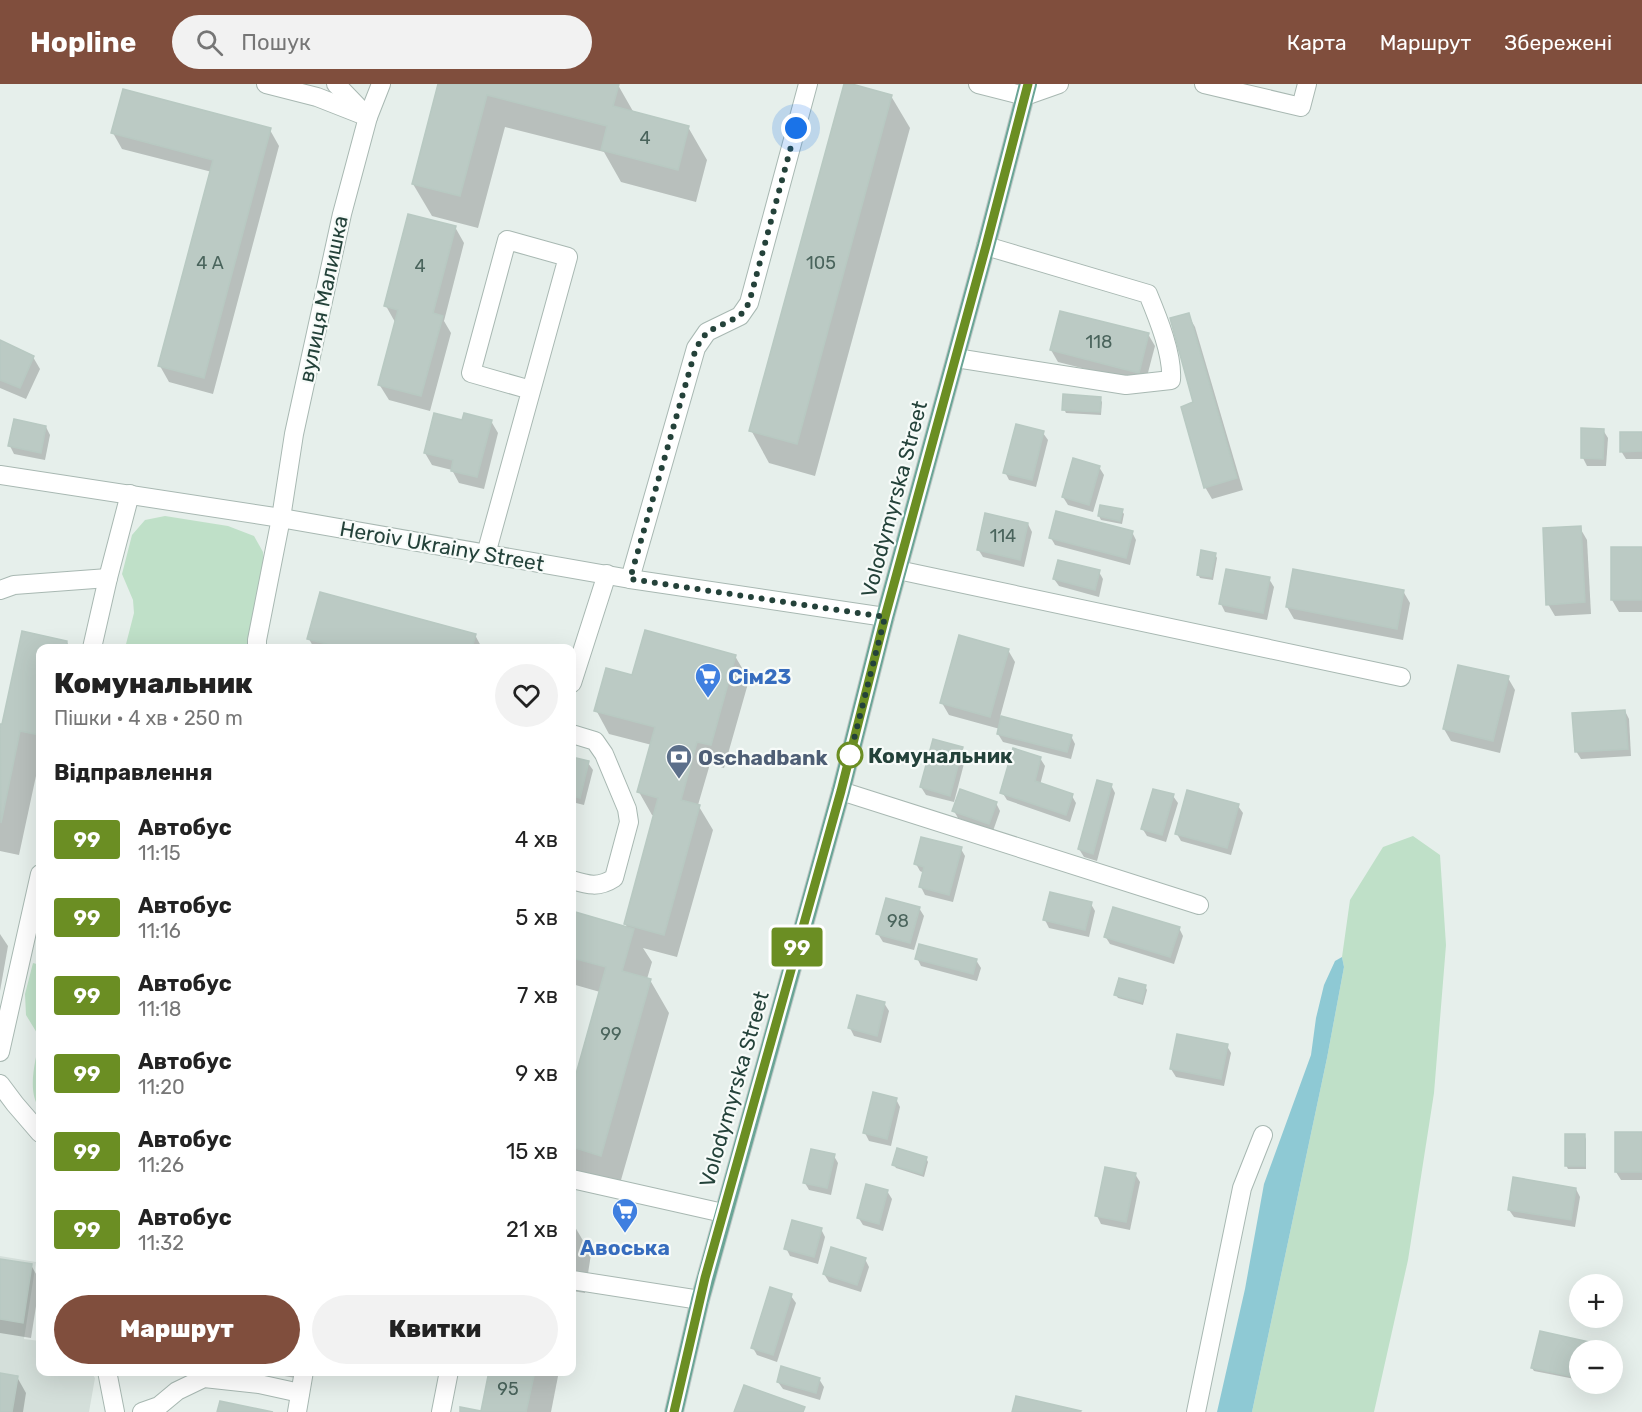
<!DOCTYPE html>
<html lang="uk">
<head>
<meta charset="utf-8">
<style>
	body { margin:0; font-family:Rubik,sans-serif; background:#f2f2f2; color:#222; height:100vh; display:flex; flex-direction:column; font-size:22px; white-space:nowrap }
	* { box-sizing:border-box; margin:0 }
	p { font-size:20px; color:#767676 }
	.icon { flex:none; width:33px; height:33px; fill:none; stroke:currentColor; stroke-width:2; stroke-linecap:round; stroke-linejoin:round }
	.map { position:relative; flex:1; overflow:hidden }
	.side { position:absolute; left:36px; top:560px; width:540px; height:732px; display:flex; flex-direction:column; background:#fff; border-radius:12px; box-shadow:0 6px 24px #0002 }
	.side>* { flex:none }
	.badge { padding:0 12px; border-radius:4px; font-size:21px; line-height:39px }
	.controls { position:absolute; left:1569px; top:1190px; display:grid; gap:12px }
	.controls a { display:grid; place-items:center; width:54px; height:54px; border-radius:50%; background:#fff; box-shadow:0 6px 24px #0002; font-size:30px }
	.you { position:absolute; width:30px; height:30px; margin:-15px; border:4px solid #fff; border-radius:50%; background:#1a73e8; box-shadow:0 0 0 9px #1a73e833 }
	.map>.badge { position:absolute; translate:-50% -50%; box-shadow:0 0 0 3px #fff }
	h2 { padding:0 18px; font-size:22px; line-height:54px }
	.round { display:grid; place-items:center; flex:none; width:63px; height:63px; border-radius:32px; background:#f2f2f2 }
	.head { display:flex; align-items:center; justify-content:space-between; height:102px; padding:0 18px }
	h1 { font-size:28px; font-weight:800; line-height:45px }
	.button { display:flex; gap:12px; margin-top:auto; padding:12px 18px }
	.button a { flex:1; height:69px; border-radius:36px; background:#804e3d; color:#fff; font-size:24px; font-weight:800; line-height:69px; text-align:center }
	.button a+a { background:#f2f2f2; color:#222 }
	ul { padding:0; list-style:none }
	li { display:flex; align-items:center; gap:18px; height:78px; padding:0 18px }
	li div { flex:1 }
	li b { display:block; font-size:22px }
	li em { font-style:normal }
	li .badge { min-width:66px; font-weight:700; text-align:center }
	header { display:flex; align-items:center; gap:36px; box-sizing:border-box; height:84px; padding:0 30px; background:#804e3d; color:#fff }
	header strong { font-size:28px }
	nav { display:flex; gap:33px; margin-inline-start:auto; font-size:21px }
	.search { width:420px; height:54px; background:#f2f2f2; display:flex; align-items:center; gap:15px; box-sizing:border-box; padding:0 21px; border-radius:33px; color:#767676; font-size:22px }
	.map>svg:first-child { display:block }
</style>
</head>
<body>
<header>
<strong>Hopline</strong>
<div class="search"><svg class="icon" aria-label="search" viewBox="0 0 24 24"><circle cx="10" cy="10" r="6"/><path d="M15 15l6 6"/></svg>Пошук</div>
<nav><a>Карта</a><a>Маршрут</a><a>Збережені</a></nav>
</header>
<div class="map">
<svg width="1642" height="1328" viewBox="0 0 1642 1328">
	<rect width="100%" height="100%" fill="#e6efeb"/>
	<path fill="#d4dfda" d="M0 1172 36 1178 24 1255 40 1257V1287H90L95 1294 89 1328H0Z"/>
	<g fill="#bfe0c8">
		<path d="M165 432 228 442 254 452 263 468 265 492 248 564H125L134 529 133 516 122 490 132 451 145 436Z"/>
		<path d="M1413 752 1440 771 1446 861 1434 1009 1408 1176 1374 1328H1252L1327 974 1344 883 1342 873 1350 816 1383 763Z"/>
		<path d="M33 879 40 881V1025C26 1007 36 975 40 954L26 931 25 910Z"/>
	</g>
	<path fill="#8ec9d4" d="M1342 873 1344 883 1327 974 1252 1328H1217L1245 1205 1264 1100 1311 971 1316 934 1324 901 1335 877Z"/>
	<g fill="#0003">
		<path d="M439 0H614L618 1 634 29 688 43 707 76 696 118 621 98 604 68 505 43 478 144 432 132 413 100Z"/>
		<path d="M845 0 891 12 910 44 815 392 769 379 751 346Z"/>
		<path d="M270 46 279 62 213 310 169 298 160 282 212 88 122 65 113 49Z"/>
		<path d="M455 143 464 159 444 237 451 249 430 327 389 316 379 300 395 238 386 222Z"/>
		<path d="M1188 231 1195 243 1243 406 1212 415 1205 403 1194 319Z"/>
		<path d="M1148 250 1155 262 1145 300 1058 278 1051 266Z"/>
		<path d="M0 258 33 273 40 285 26 315 0 304Z"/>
		<path d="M1100 315 1102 318 1101 331 1066 329 1064 325Z"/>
		<path d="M491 337 498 349 484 405 459 399 452 386 432 381 425 369 464 338Z"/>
		<path d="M46 343 50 351 45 376 14 370 10 362Z"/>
		<path d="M1603 346 1608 354 1606 382H1587L1583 374Z"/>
		<path d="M1043 349 1048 356 1036 403 1009 396 1005 388Z"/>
		<path d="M1642 350V375H1626L1621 367Z"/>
		<path d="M1099 383 1104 391 1093 428 1068 421 1063 413Z"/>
		<path d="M1122 427 1124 430 1122 440 1101 436 1099 432Z"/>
		<path d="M1028 440 1032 448 1024 483 983 473 978 465Z"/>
		<path d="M1580 444 1587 456 1591 530 1555 532 1548 520Z"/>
		<path d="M1132 448 1136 456 1130 481 1055 461 1051 454Z"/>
		<path d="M1642 465V528H1619L1612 516Z"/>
		<path d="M1215 470 1217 474 1213 496 1200 494 1198 490Z"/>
		<path d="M1099 488 1103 495 1099 513 1059 502 1054 495Z"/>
		<path d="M1269 495 1274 503 1267 536 1225 528 1221 520Z"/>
		<path d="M1403 507 1410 519 1403 556 1294 535 1287 523Z"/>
		<path d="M23 549 67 558 70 564H40V679L39 678 19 771 0 767V641L3 642Z"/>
		<path d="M475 551 482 564H314L309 555Z"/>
		<path d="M1008 566 1015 578 1000 633 1071 652 1075 660 1071 675 1003 658 998 650 1000 645 949 631 942 619Z"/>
		<path d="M735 572 749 596 724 684 710 680 698 721 713 746 677 873 643 864 652 878 647 895 650 896 669 929 619 1103 576 1091 572 1083V1010L600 908 572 900V829L628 845 625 839 655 732 652 731 639 708 652 661 609 650 596 626 633 593Z"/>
		<path d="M1508 594 1515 606 1500 669 1451 657 1444 645Z"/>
		<path d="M1625 627 1629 635 1631 672 1581 675 1576 667Z"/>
		<path d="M962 664 966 672 954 718 926 711 921 703Z"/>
		<path d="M1040 674 1045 682 1040 701 1072 712 1076 719 1070 738 1007 716 1002 708Z"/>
		<path d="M572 675 588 679 593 686 584 721 572 718Z"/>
		<path d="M1111 701 1115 709 1097 777 1084 773 1079 765Z"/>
		<path d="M1173 712 1178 719 1166 758 1147 752 1142 744Z"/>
		<path d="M996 719 1000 727 993 747 958 734 954 727Z"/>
		<path d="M1238 722 1243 729 1231 771 1181 757 1177 750Z"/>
		<path d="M961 765 965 772 953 818 925 811 921 803 924 789 920 787 916 780Z"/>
		<path d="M1091 820 1095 827 1089 853 1049 844 1045 836Z"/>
		<path d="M919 824 924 832 914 866 883 858 878 850Z"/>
		<path d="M1179 844 1183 852 1174 880 1110 860 1105 852Z"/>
		<path d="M0 850 8 862 0 907Z"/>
		<path d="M40 857V874L38 869Z"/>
		<path d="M917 874 976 876 981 884 977 897 921 882Z"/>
		<path d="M1145 902 1147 906 1143 921 1118 914 1116 911Z"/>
		<path d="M884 919 889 927 881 959 854 952 850 944Z"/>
		<path d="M1227 962 1231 969 1224 1002 1176 993 1171 985Z"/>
		<path d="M896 1015 900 1023 891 1062 869 1057 865 1049Z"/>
		<path d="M1642 1049V1096H1621L1616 1088Z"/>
		<path d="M1584 1051 1586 1055V1085H1568L1566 1081Z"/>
		<path d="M834 1072 838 1079 831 1111 809 1106 805 1099Z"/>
		<path d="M926 1074 928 1078 924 1093 896 1084 894 1081Z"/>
		<path d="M1135 1090 1140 1098 1130 1146 1101 1140 1097 1132Z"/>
		<path d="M1576 1105 1580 1113 1575 1143 1514 1133 1509 1126Z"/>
		<path d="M887 1107 892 1115 883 1147 863 1141 858 1133Z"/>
		<path d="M572 1138 591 1170 585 1209 572 1207Z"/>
		<path d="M821 1145 825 1153 818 1180 790 1172 786 1164Z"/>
		<path d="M865 1175 869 1183 861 1208 829 1198 824 1190Z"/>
		<path d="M0 1176 31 1181 40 1197 31 1254 0 1249Z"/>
		<path d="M791 1212 796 1219 777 1278 757 1271 753 1264Z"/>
		<path d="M1541 1249 1602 1262 1604 1266H1580V1296L1534 1287 1532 1284Z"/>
		<path d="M257 1287H302L301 1295Z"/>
		<path d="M491 1287H559L551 1328H483Z"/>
		<path d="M0 1291 17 1293 26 1309 23 1328H0Z"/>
		<path d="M819 1295 824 1303 820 1316 783 1305 778 1298Z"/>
	</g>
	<g fill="#bbcac4" stroke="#b8c9c2" stroke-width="1.5">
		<path d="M438 0H619L613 22 689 42 678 86 601 66 607 42 487 11 460 112 412 100Z"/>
		<path d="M844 0H852L892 11 797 360 749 347Z"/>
		<path d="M123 5 271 44 204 294 158 282 213 76 111 49Z"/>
		<path d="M408 130 456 142 433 229 443 232 421 312 378 301 398 226 384 222Z"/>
		<path d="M1060 227 1149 249 1139 289 1050 266Z"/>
		<path d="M1189 229 1237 394 1204 404 1181 323 1193 318 1170 234Z"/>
		<path d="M0 256 34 272 20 304 0 296Z"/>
		<path d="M1063 310 1101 313 1100 328 1062 326Z"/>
		<path d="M434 329 462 336 464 329 492 336 477 393 451 387 453 376 424 369Z"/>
		<path d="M14 335 46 342 41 369 8 362Z"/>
		<path d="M1016 340 1044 347 1032 396 1003 389Z"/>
		<path d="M1581 344 1604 345 1603 375 1581 374Z"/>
		<path d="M1620 348H1642V367L1620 368Z"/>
		<path d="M1073 374 1100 382 1089 421 1062 413Z"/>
		<path d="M1100 421 1123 425 1120 437 1098 432Z"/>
		<path d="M1056 427 1133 447 1126 474 1049 454Z"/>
		<path d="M985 429 1028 439 1020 476 977 466Z"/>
		<path d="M1581 442 1585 518 1546 521 1543 444Z"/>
		<rect x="1611" y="463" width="31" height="53"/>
		<path d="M1201 466 1216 469 1211 493 1197 491Z"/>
		<path d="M1058 476 1100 486 1095 506 1053 495Z"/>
		<path d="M1226 485 1270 493 1263 529 1219 520Z"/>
		<path d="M1293 485 1404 506 1397 545 1286 523Z"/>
		<path d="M320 508 476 550 472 564H342L307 555Z"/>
		<path d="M645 546 736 571 711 661 697 658 681 716 700 721 664 851 624 840 658 714 637 708 655 643 594 627 606 584 632 591Z"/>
		<path d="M22 547 67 557 66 564H40V651L20 647 1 739 0 640H2Z"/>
		<path d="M959 551 1009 565 990 633 940 619Z"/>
		<path d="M1458 581 1509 592 1493 657 1443 645Z"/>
		<path d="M1625 626 1628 665 1575 668 1572 629Z"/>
		<path d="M1001 632 1072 651 1067 668 997 650Z"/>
		<path d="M933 655 963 663 950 712 920 703Z"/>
		<path d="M1013 664 1041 673 1035 697 1073 710 1066 731 1000 709Z"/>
		<path d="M572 673 589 677 580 714 572 712Z"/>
		<path d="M1097 696 1112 700 1093 770 1078 765Z"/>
		<path d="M960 705 997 718 989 740 952 727Z"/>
		<path d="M1153 705 1174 710 1162 751 1141 745Z"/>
		<path d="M1187 706 1239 720 1227 764 1175 750Z"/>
		<path d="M921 753 962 763 949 811 919 803 924 783 914 780Z"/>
		<path d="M1050 808 1092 818 1085 846 1043 836Z"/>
		<path d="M886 814 920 823 910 859 876 850Z"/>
		<path d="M1113 823 1180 843 1170 873 1104 853Z"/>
		<path d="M572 827 634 845 622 887 651 895 601 1072 572 1063V1004L606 883 572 874Z"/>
		<path d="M919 860 977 875 973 890 915 875Z"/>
		<path d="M1119 894 1146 901 1142 918 1114 911Z"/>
		<path d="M857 911 885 918 877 952 848 944Z"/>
		<path d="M1177 950 1228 960 1221 995 1170 985Z"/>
		<path d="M873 1008 897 1014 887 1055 863 1049Z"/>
		<rect x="1615" y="1048" width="27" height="40"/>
		<rect x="1565" y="1050" width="20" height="32"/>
		<path d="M897 1064 927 1073 922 1090 892 1081Z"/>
		<path d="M811 1065 835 1070 827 1104 803 1099Z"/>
		<path d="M1105 1083 1136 1089 1126 1138 1095 1132Z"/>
		<path d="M1513 1093 1576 1104 1571 1136 1508 1126Z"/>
		<path d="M866 1100 888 1106 879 1140 857 1134Z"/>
		<path d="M792 1136 822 1144 814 1173 784 1165Z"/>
		<path d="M831 1163 866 1174 857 1201 823 1190Z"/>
		<path d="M0 1175 32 1180 23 1239 0 1235Z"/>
		<path d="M770 1203 792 1210 773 1271 751 1264Z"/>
		<path d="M1540 1247 1603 1261 1602 1266H1580V1294L1531 1284Z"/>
		<path d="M781 1282 820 1294 816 1309 777 1298Z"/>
		<path d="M489 1287H535L526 1328H460V1323L481 1327Z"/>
		<path d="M0 1289 18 1292 12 1328H0Z"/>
		<path d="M744 1301 805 1323 803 1328H734Z"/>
		<path d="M1016 1312 1081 1327 1080 1328H1012Z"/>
		<path d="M220 1317 273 1328H217Z"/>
	</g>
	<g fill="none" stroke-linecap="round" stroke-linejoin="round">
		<g stroke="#a8b8b2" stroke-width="20">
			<g id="minor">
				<path d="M266 0 317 13 368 33"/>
				<path d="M336 0 362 27"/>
				<path d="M978 0 1025 12 1059 0"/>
				<path d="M1204 0 1301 23 1307 0"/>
				<path d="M956 274 1126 301 1171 296C1173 271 1158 234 1148 210L986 162"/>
				<path d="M0 391 281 434 630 495 885 533"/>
				<path d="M486 470 568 173 507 156 471 289 531 306"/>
				<path d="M898 486 1401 593"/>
				<path d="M630 495 696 264 707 248 740 232 749 219 808 0"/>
				<path d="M0 506 14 501 108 494"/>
				<path d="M92 564 108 494 130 410"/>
				<path d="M257 564V556L281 434 294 350 342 130 368 33 381 0"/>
				<path d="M572 599 607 490"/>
				<path d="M572 650 595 657 604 670 627 725 629 738 614 794C599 804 588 801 572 796"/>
				<path d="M841 707 1199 821"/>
				<path d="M0 968 40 790"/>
				<path d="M0 1000 15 1020 40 1049"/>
				<path d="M572 1095 723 1129"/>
				<path d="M572 1196 700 1216"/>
				<path d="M107 1287 115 1328"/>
				<path d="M142 1328 159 1322 177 1307 204 1294 259 1300 300 1309"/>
				<path d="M297 1328 304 1287"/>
				<path d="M441 1328 449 1287"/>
				<path d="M1196 1328 1242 1104 1263 1051"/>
			</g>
		</g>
		<g stroke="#c2cac8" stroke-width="20">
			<path id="major" d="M674 1328 700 1216 841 707 885 533 986 162 1028 0"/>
		</g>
		<use href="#minor" stroke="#fff" stroke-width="18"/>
		<use href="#major" stroke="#6aa596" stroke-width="18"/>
	</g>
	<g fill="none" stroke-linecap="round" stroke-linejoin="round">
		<g stroke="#fff" stroke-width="14">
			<path id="line" d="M674 1328 705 1194 841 707 885 533 986 162 1028 0"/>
		</g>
		<use href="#line" stroke="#6b8e23" stroke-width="9"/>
		<path stroke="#24423a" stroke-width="6" stroke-dasharray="0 10.8" d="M796 44 749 219 740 232 707 248 696 264 630 495 885 533 850 671"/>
	</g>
	<defs>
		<g id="supermarket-pin" transform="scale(1.35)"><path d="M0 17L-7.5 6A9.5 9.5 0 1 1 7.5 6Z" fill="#3f7fe0" stroke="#f7fbf9"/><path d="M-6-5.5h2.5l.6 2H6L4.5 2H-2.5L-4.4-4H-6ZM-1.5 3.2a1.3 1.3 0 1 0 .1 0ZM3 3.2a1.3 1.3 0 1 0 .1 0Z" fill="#fff"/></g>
		<g id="bank-pin" transform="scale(1.35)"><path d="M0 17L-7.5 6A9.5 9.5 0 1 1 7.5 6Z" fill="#5c6f8a" stroke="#f7fbf9"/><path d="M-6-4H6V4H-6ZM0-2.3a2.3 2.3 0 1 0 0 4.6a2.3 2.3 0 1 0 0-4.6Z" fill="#fff"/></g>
	</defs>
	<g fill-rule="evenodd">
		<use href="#supermarket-pin" x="708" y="592"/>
		<use href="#bank-pin" x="679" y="673"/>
		<use href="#supermarket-pin" x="625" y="1127"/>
	</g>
	<circle fill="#fff" stroke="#6b8e23" stroke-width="3" cx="850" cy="671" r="12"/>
	<g text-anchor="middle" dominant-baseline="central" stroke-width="4.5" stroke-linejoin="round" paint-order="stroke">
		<g font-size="18" fill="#4a645c">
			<text x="645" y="54">4</text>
			<text x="210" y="179">4 А</text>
			<text x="821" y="179">105</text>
			<text x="420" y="182">4</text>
			<text x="1099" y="258">118</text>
			<text x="1003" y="452">114</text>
			<text x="898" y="837">98</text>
			<text x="611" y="950">99</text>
			<text x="508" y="1305">95</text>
		</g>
		<g font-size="21" fill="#24423a" stroke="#f7fbf9">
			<text transform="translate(323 215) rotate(-78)">вулиця Малишка</text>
			<text transform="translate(894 415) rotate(-75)">Volodymyrska Street</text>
			<text transform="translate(442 462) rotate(10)">Heroiv Ukrainy Street</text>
			<text transform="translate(734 1005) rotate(-74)">Volodymyrska Street</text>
		</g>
		<g font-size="21" font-weight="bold" fill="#366cbe" stroke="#f7fbf9" text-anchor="start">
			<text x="728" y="592">Сім23</text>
			<text x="625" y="1163" text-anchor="middle">Авоська</text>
		</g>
		<g font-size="21" font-weight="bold" fill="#24423a" stroke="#f7fbf9" text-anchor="start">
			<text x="868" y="671">Комунальник</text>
		</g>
		<g font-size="21" font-weight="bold" fill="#4e5e75" stroke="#f7fbf9" text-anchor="start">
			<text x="698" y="673">Oschadbank</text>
		</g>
	</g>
</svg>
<div class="controls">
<a>+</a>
<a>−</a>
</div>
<div class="you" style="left:796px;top:44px"></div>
<b class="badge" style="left:797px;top:863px;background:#6b8e23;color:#fff">99</b>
<section class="side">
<div class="head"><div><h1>Комунальник</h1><p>Пішки · 4 хв · 250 m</p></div><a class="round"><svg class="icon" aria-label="heart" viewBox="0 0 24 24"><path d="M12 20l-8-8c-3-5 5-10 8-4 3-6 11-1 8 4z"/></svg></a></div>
<h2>Відправлення</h2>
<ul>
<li><span class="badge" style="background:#6b8e23;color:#fff">99</span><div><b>Автобус</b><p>11:15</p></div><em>4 хв</em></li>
<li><span class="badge" style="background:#6b8e23;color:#fff">99</span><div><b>Автобус</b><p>11:16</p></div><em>5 хв</em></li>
<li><span class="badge" style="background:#6b8e23;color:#fff">99</span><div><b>Автобус</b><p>11:18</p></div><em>7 хв</em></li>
<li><span class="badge" style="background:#6b8e23;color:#fff">99</span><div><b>Автобус</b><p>11:20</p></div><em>9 хв</em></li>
<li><span class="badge" style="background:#6b8e23;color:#fff">99</span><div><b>Автобус</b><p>11:26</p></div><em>15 хв</em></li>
<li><span class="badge" style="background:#6b8e23;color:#fff">99</span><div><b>Автобус</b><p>11:32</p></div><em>21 хв</em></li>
</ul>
<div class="button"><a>Маршрут</a><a>Квитки</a></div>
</section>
</div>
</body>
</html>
